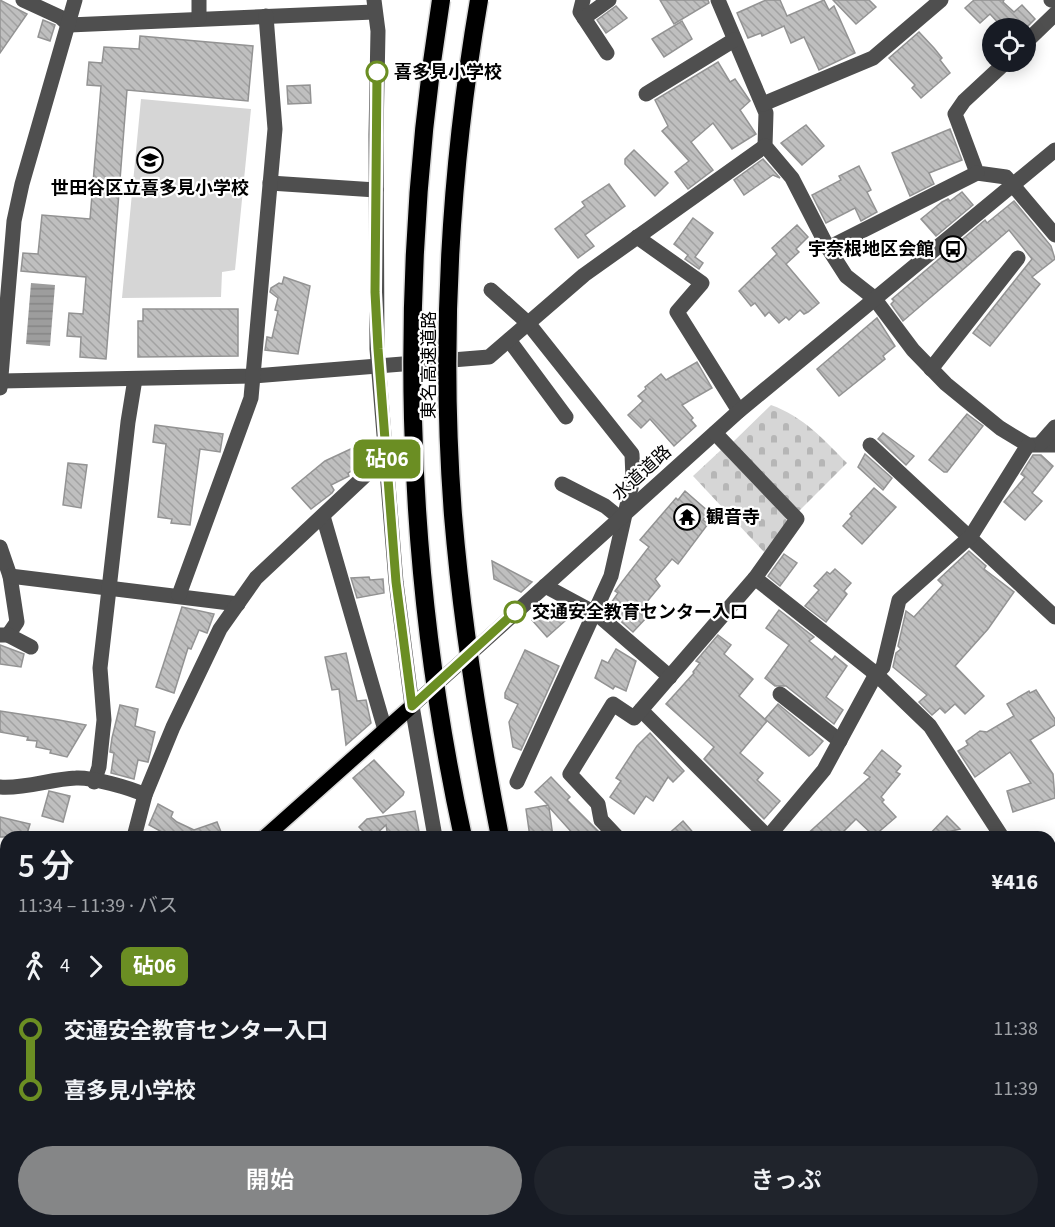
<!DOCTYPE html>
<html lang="ja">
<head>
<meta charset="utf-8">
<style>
	body { margin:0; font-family:"Source Sans 3","Noto Sans JP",sans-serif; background:#20242c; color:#f1f3f6; height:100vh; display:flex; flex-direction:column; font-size:22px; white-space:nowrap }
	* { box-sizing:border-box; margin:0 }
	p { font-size:20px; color:#9ea1a6 }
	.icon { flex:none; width:33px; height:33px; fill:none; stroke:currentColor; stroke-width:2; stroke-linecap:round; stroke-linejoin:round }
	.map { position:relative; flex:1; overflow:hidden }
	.panel { position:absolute; left:0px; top:831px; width:1056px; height:396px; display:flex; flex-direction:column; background:#171b24; border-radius:18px 18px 0 0; box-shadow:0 3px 15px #0003 }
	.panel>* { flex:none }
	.badge { padding:0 12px; border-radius:9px; font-size:21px; line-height:39px }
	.tools { position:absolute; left:982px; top:18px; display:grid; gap:12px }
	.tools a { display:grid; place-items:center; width:54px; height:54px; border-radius:50%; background:#171b24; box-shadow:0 3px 15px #0003; font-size:30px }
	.map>.badge { position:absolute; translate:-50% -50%; box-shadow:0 0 0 3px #fff }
	.legs { display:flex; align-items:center; gap:9px; height:66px; padding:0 18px; font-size:20px }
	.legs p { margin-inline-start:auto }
	.overview { display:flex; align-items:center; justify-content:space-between; height:102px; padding:0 18px }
	h1 { font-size:33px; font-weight:600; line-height:45px }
	.cta { display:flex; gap:12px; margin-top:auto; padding:12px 18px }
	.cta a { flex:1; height:69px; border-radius:36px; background:#858687; color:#fff; font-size:24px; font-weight:600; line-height:69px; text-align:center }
	.cta a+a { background:#20242c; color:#f1f3f6 }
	ul { padding:0 18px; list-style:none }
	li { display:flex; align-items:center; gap:21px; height:60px; font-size:22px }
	li i { display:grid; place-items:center; width:9px; height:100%; margin:0 8px; background:currentColor }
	li i::after { content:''; width:15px; height:15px; margin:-8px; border:4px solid; border-radius:50%; background:#171b24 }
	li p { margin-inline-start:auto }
	li:first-child i { background:linear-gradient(#0000 50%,currentColor 0) }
	li:last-child i { background:linear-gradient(currentColor 50%,#0000 0) }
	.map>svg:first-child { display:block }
</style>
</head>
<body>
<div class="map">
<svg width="1055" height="1227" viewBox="0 0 1055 1227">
	<defs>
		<pattern id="cemetery-stones" width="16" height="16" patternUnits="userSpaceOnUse" patternTransform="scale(1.5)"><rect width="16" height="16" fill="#d6d6d6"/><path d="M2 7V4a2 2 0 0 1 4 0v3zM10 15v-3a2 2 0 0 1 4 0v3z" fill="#b6b6b6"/></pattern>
		<pattern id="water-rules" width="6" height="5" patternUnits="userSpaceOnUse" patternTransform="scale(1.5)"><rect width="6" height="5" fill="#9d9d9d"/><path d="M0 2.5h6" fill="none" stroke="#858585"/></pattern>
		<pattern id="building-back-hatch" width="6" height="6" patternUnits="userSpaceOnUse" patternTransform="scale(1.5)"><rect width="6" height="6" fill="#bfbfbf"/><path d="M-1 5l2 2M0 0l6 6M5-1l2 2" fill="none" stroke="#a2a2a2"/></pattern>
	</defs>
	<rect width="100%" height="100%" fill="#fff"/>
	<path fill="#d6d6d6" d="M141 99 251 109 235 270 222 272 221 297 122 298Z"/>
	<g fill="url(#cemetery-stones)">
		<path d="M771 405C804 417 823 439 847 463L799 511 733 442Z"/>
		<path d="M721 450 784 515 787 521 765 553 693 476Z"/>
	</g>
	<path fill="url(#water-rules)" d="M31 283 55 285 50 346 26 344Z"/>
	<g fill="url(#building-back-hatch)" stroke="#939393" stroke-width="1.5">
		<path d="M0 0 27 14 0 53Z"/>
		<path d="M660 0H708L709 3 674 24Z"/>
		<path d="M766 0H780L787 16 824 0 829 10 834 6 855 53 819 70 804 37 791 43 784 26 762 36 761 33 748 38 737 13Z"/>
		<path d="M833 0H869L876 7 856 24Z"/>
		<path d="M974 0H1004L1003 2 1014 12 1022 5 1035 19 1026 28H1003L990 14 980 23 965 8Z"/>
		<path d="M616 6 627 18 606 33 597 20Z"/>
		<path d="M43 20 55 25 50 41 38 37Z"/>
		<path d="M682 21 692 39 664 57 652 39Z"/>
		<path d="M919 32 934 48 942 58 940 60 950 73 921 98 912 88 915 85 889 58Z"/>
		<path d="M140 36 253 46 248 101 127 90 106 359 80 357 81 337 67 336 69 313 83 314 86 277 21 271 23 253 38 254 42 215 90 219 101 86 87 85 89 62 102 63 104 47 139 49Z"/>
		<path d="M718 62 730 82 735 79 750 101 740 110 756 134 732 149 713 123 691 142 713 170 688 189 675 172 689 161 662 131 668 126 655 100Z"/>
		<path d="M310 85 311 103 288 104 287 86Z"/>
		<path d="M806 125 824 146 802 165 781 143Z"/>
		<path d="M950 129 962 160 929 173 934 184 910 196 892 153Z"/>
		<path d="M634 150 668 183 655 196 625 164V159Z"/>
		<path d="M763 159 780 178 773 175 744 195 734 180Z"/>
		<path d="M859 166 871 190 867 192 877 212 861 221 855 208 826 223 812 195 841 180 839 176Z"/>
		<path d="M609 184 625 206 585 235 594 246 578 258 555 229 585 206 582 202Z"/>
		<path d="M962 192 973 205 936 236 921 219 942 202 948 199 950 201Z"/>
		<path d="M1014 201 1051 246 1055 259 1032 277 1040 284 990 346 973 333 1032 259 1009 230 903 321 891 304 894 301 892 299 985 220 987 223Z"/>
		<path d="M693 218 713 233 695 257 703 263 699 269 685 259 688 255 674 244Z"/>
		<path d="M797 225 808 237 796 249 799 252 786 264 819 303 808 312 804 314 800 310 789 320 786 317 779 323 769 312 765 316 755 303 751 306 739 291 777 254 772 248Z"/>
		<path d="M284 277 310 286 298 354 265 350 267 337 272 338 278 311 275 310 278 298 270 292 271 288 279 283 282 284Z"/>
		<path d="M143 309H238V356L138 357V321H143Z"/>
		<path d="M877 318 895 346 883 356 885 359 839 396 817 369Z"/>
		<path d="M697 362 712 388 682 405 693 418 691 420 696 426 674 446 650 419 641 428 628 415 643 401 638 396 646 389 645 387 661 374 666 380Z"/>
		<path d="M967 414 983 426 947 472H944L929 460Z"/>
		<path d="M155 425 223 434 220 452 200 449 190 525 171 523 172 519 158 517 166 444 153 442Z"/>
		<path d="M883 433 914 456 906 465 878 439Z"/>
		<path d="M357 446 365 462 348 473 349 476 331 485 334 490 332 493 311 509 292 488 325 461Z"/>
		<path d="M865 454 892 478 883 490 858 467Z"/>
		<path d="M1033 455H1041L1053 466 1032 493 1042 501 1025 520 1004 502 1025 477 1021 474Z"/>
		<path d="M68 463 87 465 81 508 63 505Z"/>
		<path d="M874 488 896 507 862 544 843 526 852 516 850 514Z"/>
		<path d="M685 491 709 512 703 520 708 524 678 564 672 559 655 579 660 586 640 610 647 617 633 632 607 609 618 593 615 591 649 547 640 540 676 498 678 500Z"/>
		<path d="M969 551 986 566 984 569 1014 592 988 629 955 666 984 696 965 714 955 704 945 713 940 708 932 715 919 702 927 695 893 667 896 653 901 649 898 646 906 611 914 617 943 585 938 580Z"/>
		<path d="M784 554 797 563 780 586 768 576Z"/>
		<path d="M492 561 532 582 521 592 494 579Z"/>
		<path d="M835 569 851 583 844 591 847 594 826 622 805 606 819 590 814 586 827 572 830 574Z"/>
		<path d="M369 577 370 580 383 579 384 593 357 598 351 578Z"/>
		<path d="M551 603 565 621 547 637 532 620Z"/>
		<path d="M182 607 214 614 207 633 199 630 191 649 188 648 174 693 156 687Z"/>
		<path d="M779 610 814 637 809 641 832 660 835 656 847 666 826 697 843 710 834 724 786 686H775L765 678 789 645 766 628Z"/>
		<path d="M718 635 731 645 724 654 753 679 739 696 767 721 740 753 763 773 757 780 780 801 764 819 704 759 714 747 666 704 694 673 693 672 700 663 696 661Z"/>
		<path d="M0 645 24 654 21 667 0 664Z"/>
		<path d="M616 649 636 661 626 691 615 686 613 689 595 678 602 660 608 663Z"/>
		<path d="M525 650 559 666 521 750 513 747 509 722 518 704 505 698V693Z"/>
		<path d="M346 653 357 701 366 700 371 723 346 745 339 689 332 690 325 657Z"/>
		<path d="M1036 690 1055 719V725L1030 740 1053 774 1055 798 1013 812 1007 791 1031 783 1010 752 975 777 958 751 968 745 966 741 980 731 987 732 1014 716 1007 704 1029 691 1030 693Z"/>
		<path d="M778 704 823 741 812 754 809 756 765 719Z"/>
		<path d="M120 705 138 709 135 726 155 732 148 762 138 760 134 779 111 773 114 753 110 752 112 738Z"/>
		<path d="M0 711 59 720 86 725 67 757 50 753 51 750 36 747 37 741 27 740 28 737 0 732Z"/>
		<path d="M650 733 684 771 673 782 668 777 653 801 646 796 634 814 610 797 621 781 616 778 637 746Z"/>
		<path d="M882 750 901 766 896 772 900 774 881 797 884 800 882 802 896 817 874 836 856 819 838 837H804L870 777 864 773Z"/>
		<path d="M374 760 404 792 403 795 383 813 353 778Z"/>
		<path d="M551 777 570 797 567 800 604 837H576L549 807 553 837H530L526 809 548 805 535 792Z"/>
		<path d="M49 791 70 796 63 822 42 816Z"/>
		<path d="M158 804 173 812 171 817 177 822 194 830 217 822 223 837H171L149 825Z"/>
		<path d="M415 811 420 837H388L386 825 373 837H369L359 827 367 819Z"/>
		<path d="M947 816 960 829 927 837Z"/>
		<path d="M0 817 30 824 26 837H0Z"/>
		<path d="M683 821 697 837H665Z"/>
	</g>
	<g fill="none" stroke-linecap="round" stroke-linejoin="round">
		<g stroke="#dbdbdb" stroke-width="18">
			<g id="major">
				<path d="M265 837 412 706"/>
				<path d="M0 1074 6 1069"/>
			</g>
		</g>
		<g stroke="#dbdbdb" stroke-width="21">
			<g id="highway">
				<path d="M581 1221 583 1227"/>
				<path d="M620 1221 623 1227"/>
			</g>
		</g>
		<g stroke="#4f4f4f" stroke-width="15">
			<path d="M23 0 60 17 69 25 374 12"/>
			<path d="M374 0 378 31 376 135 377 349 396 582 412 706 435 837"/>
			<path d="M583 0 580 12 607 53"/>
			<path d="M718 0 766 113 765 146 792 178 828 248 846 276 874 298 913 350 946 384 1000 428 1028 445H1055"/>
			<path d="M1051 0 1055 1"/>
			<path d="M199 18V0"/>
			<path d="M584 18 609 0"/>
			<path d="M1026 42 1055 14"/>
			<path d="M1006 62 964 101 955 114 977 173 1006 177 1055 235"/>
			<path d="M646 94 734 40"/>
			<path d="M763 104 873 58 941 0"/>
			<path d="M270 183 376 190"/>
			<path d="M637 237 702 283 677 312 739 411"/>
			<path d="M828 248 977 173"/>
			<path d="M491 290 528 323 632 454 633 479 611 576 517 782"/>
			<path d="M509 340 566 417"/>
			<path d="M931 369 1018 258"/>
			<path d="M1 381 253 376 489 357 584 275 765 146"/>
			<path d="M0 388 14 221 22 184 75 0"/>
			<path d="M1040 444 1055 427"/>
			<path d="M870 445 1055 617"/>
			<path d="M562 484 605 506 621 519"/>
			<path d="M323 516 385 730"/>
			<path d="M0 547 10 576 17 622 8 635"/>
			<path d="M10 576 238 604"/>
			<path d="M755 578 876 674 930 726 1002 837"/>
			<path d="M545 586 597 614 670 677"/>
			<path d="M179 595 251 398 275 129 266 16"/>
			<path d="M0 635H8L31 647"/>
			<path d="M780 694 840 741"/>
			<path d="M412 706 739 411 1055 150"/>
			<path d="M641 710 768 837"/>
			<path d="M94 782 99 767 104 720 100 668 128 422 135 379"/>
			<path d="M0 787C26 789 50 779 76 778 91 777 131 788 145 795"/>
			<path d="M134 837 145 795 173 727 220 629 256 578 387 455"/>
			<path d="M617 837 601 820 598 804 570 774 613 704 634 718 755 578 797 519 715 433"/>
			<path d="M768 837 824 770 876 674 883 667 899 600 971 536 1028 445"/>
			<path d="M1050 931 1055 940"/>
			<path d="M1050 1049 1055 1044"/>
			<path d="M0 1180 6 1187"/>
			<path d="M0 1212 6 1207"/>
			<path d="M1050 1216 1055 1212"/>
			<path d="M194 1221 195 1227"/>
			<path d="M552 1221 554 1227"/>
			<path d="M958 1221 962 1227"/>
			<path d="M690 1222 692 1221"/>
			<path d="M316 1226 321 1221"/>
			<path d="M163 1227 170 1221"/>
			<path d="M478 1227 487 1221"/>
			<path d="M814 1227 823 1221"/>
			<path d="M1035 1227 1043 1221"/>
		</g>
		<use href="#major" stroke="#000" stroke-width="15"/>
		<use href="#highway" stroke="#000" stroke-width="18"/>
		<g stroke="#dbdbdb" stroke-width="21" stroke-linecap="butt">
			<g id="highway-bridge">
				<path d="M441 0C397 277 403 563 463 837"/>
				<path d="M479 0C450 169 440 344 453 515 462 623 479 730 500 837"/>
			</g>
		</g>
		<use href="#highway-bridge" stroke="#000" stroke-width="18"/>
	</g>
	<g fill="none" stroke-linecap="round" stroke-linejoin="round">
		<g stroke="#fff" stroke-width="14">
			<path id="line-1" d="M377 72 375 292 378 349 396 582 412 706 515 612"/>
		</g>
		<use href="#line-1" stroke="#6b8e23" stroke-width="9"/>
	</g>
	<defs>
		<g id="school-ring" transform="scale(1.35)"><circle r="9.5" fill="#fff" stroke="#000" stroke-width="1.5"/><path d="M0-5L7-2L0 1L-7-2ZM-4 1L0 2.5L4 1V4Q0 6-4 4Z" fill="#000"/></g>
		<g id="bus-ring" transform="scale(1.35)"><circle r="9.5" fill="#fff" stroke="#000" stroke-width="1.5"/><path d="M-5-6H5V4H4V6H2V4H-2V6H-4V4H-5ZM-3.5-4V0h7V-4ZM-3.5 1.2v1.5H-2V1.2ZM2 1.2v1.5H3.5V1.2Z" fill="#000"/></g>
		<g id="temple-ring" transform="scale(1.35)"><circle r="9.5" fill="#fff" stroke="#000" stroke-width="1.5"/><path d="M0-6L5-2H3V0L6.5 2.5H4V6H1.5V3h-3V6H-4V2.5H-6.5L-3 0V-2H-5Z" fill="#000"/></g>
	</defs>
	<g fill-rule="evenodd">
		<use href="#school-ring" x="150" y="160"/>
		<use href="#bus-ring" x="953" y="249"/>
		<use href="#temple-ring" x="687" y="517"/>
	</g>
	<g fill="#fff" stroke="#6b8e23" stroke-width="3">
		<circle cx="377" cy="72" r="10"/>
		<circle cx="515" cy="612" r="10"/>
	</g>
	<g text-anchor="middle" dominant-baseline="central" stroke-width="4.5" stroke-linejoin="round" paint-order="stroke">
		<g font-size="18" font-weight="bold" fill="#000" stroke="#fff" text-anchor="start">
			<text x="394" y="72">喜多見小学校</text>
			<text x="532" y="612">交通安全教育センター入口</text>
		</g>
		<g font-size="18" font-weight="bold" fill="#000" stroke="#fff">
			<text x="150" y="188">世田谷区立喜多見小学校</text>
			<text x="934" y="249" text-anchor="end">宇奈根地区会館</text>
			<text x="706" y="517" text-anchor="start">観音寺</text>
		</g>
		<g font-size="18" fill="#000" stroke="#fff">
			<text transform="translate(429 365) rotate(-90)">東名高速道路</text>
			<text transform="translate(642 473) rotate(-42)">水道道路</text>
		</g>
	</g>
</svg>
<div class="tools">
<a><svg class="icon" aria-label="locate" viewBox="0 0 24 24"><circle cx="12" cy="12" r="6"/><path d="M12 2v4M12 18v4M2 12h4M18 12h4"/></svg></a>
</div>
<b class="badge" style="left:387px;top:459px;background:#6b8e23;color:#fff">砧06</b>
<section class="panel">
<div class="overview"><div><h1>5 分</h1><p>11:34 – 11:39 · バス</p></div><b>¥416</b></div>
<div class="legs"><svg class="icon" aria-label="walk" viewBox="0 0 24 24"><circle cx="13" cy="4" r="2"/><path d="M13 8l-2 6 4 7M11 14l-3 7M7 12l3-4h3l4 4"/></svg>4<svg class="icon" aria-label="forward" viewBox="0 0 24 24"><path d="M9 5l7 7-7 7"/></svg><b class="badge" style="background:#6b8e23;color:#fff">砧06</b></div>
<ul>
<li><i style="color:#6b8e23"></i><b>交通安全教育センター入口</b><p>11:38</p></li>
<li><i style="color:#6b8e23"></i><b>喜多見小学校</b><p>11:39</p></li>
</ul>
<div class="cta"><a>開始</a><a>きっぷ</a></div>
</section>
</div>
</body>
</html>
